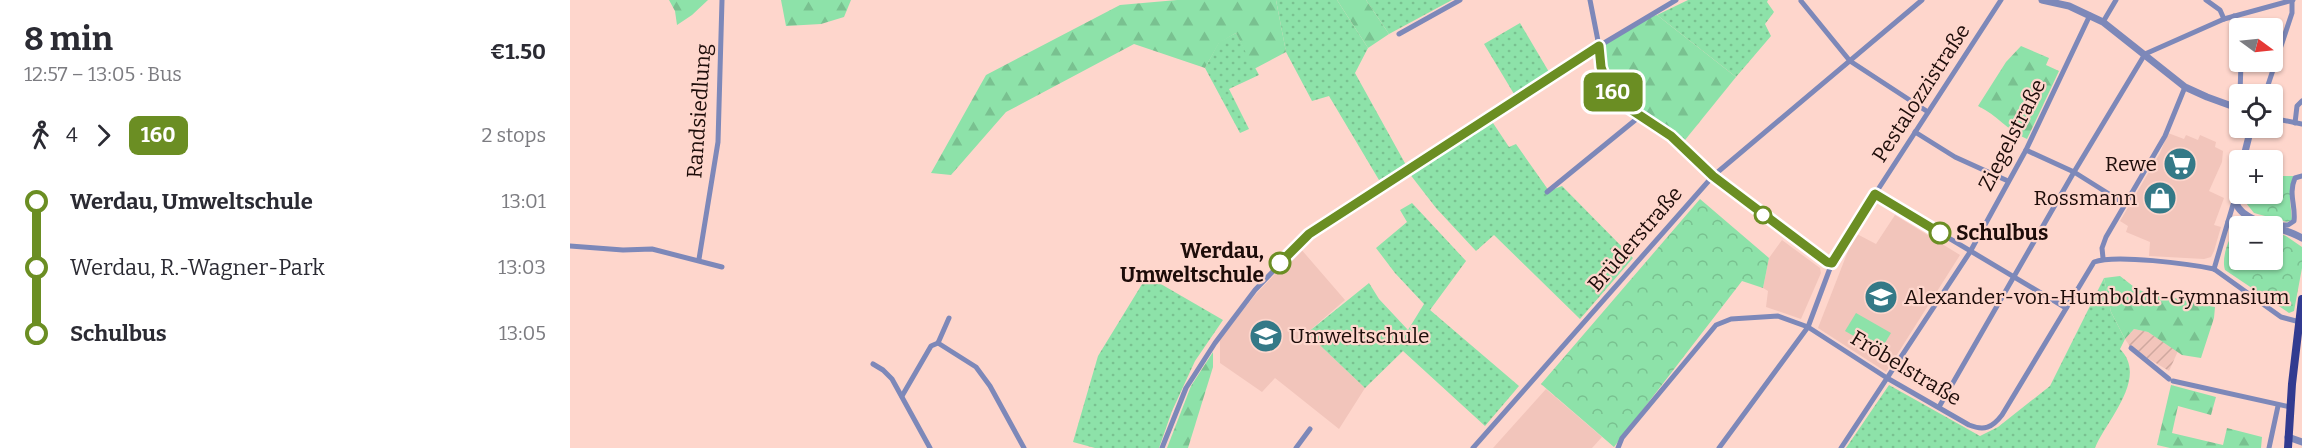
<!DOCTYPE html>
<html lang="en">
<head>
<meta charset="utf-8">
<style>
	body { margin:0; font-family:Bitter,serif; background:#f2f2f3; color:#2b2b33; height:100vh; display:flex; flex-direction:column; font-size:22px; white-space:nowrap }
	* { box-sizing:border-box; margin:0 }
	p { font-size:20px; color:#7c7c81 }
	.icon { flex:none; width:33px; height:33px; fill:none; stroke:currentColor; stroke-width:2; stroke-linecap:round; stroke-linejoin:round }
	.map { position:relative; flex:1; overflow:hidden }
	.sheet { display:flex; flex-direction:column; background:#fff; width:570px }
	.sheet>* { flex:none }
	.badge { padding:0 12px; border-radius:9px; font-size:21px; line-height:39px }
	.needle { width:39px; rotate:105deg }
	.buttons { position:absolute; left:1659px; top:18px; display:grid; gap:12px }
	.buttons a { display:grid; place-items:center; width:54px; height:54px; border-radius:6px; background:#fff; box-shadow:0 2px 4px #0004; font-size:30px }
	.map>.badge { position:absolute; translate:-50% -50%; box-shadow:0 0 0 3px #fff }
	.legs { display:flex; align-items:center; gap:9px; height:66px; padding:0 24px; font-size:20px }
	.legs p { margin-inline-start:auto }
	.summary { display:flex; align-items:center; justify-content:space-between; height:102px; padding:0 24px }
	h1 { font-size:33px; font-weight:700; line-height:45px }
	ul { padding:0 24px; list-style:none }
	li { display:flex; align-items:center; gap:21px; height:66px; font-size:22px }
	li i { display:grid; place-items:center; width:9px; height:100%; margin:0 8px; background:currentColor }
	li i::after { content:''; width:15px; height:15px; margin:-8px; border:4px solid; border-radius:50%; background:#fff }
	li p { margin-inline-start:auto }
	li:first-child i { background:linear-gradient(#0000 50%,currentColor 0) }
	li:last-child i { background:linear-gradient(currentColor 50%,#0000 0) }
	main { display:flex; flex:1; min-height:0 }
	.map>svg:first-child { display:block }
</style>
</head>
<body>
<main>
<section class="sheet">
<div class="summary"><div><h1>8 min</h1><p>12:57 – 13:05 · Bus</p></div><b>€1.50</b></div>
<div class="legs"><svg class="icon" aria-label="walk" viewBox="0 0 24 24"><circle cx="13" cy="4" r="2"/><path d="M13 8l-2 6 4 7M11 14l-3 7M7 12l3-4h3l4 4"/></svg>4<svg class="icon" aria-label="forward" viewBox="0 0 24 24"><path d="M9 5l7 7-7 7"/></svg><b class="badge" style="background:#6b8e23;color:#fff">160</b><p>2 stops</p></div>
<ul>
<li><i style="color:#6b8e23"></i><b>Werdau, Umweltschule</b><p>13:01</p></li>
<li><i style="color:#6b8e23"></i><span>Werdau, R.-Wagner-Park</span><p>13:03</p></li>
<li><i style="color:#6b8e23"></i><b>Schulbus</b><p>13:05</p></li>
</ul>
</section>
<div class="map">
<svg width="1732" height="448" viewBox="0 0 1732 448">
	<defs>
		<pattern id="industrial-furrows" width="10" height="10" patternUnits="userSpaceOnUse" patternTransform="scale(1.5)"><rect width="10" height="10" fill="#f2c5bb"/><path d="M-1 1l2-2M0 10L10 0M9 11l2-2" fill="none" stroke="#cfa89f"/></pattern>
		<pattern id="grass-dots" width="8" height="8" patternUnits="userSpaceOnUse" patternTransform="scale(1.5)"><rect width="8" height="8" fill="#8de2a9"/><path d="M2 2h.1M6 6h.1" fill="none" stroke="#79c190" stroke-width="1.8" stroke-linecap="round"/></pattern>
		<pattern id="forest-firs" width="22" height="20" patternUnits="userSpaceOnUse" patternTransform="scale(1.5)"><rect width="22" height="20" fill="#8de2a9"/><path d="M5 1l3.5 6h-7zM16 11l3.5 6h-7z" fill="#79c190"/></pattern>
		<pattern id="park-crowns" width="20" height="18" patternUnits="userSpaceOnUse" patternTransform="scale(1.5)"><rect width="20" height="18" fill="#8de2a9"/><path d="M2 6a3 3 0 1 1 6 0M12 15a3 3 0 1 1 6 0" fill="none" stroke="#79c190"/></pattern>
	</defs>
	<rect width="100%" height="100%" fill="#fed6cc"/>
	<g fill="#f2c5bb">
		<path d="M1598 133 1614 139 1616 135 1628 140 1630 135 1646 142 1645 147 1653 151 1652 162 1639 191 1654 198 1644 225 1651 227 1644 251 1641 257 1634 259 1579 256 1580 242 1556 232 1558 226 1550 221 1590 153Z"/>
		<path d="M1325 215 1390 255 1316 372 1248 328 1285 233 1306 244Z"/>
		<path d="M1212 240 1250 268 1251 273 1231 319 1196 307 1198 291 1193 288 1199 258Z"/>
		<path d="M730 248 775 300 737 333 795 388 769 429 705 378 692 392 650 363V339L685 295Z"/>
		<path d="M976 389 1032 437 1022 448H923Z"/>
	</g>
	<path fill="url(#industrial-furrows)" d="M1564 329 1578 332 1608 351 1599 371 1561 348 1555 339Z"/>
	<g fill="url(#grass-dots)">
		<path d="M706 0H767L798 48 785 73 836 165 809 180 759 96 742 101 716 52Z"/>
		<path d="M796 0H882L819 34Z"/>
		<path d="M1118 0H1198L1197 2 1204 12 1195 24 1201 36 1166 77 1087 15Z"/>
		<path d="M950 23 979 72 944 94 914 44Z"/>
		<path d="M666 33 689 75 659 89 679 129 670 133 635 68 649 42Z"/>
		<path d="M921 120 939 147 946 144 979 191 992 186 1063 258 1010 319 924 235 906 251 866 208 839 173Z"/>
		<path d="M842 203 896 261 860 310 949 386 915 426 833 351 795 388 737 333 799 283 809 299 838 330 854 304 825 273 806 248 837 222 830 210Z"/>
		<path d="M577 276 653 320 625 361 602 411 589 448H525L503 442 528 356Z"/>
		<path d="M1534 278 1541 312 1555 339 1550 349C1579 378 1536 421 1525 448H1276L1319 385 1410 436 1428 427 1480 386Z"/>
	</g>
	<g fill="url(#forest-firs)">
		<path d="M99 0H138L122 15 107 25 105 11Z"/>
		<path d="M211 0H281L274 17 251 24 216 26Z"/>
		<path d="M607 0H706L716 52 684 69 666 33 649 43 635 68 564 44 436 112 381 175 361 173 416 75 550 5Z"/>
		<path d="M767 0H796L819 34 798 48Z"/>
		<path d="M1087 15 1166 77 1111 145 1054 105 1036 81 1029 46 1068 21Z"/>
		<path d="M1451 46 1479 58 1476 65 1489 71 1457 139C1438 131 1427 115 1408 106L1436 62Z"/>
		<path d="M1550 276 1568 290 1645 307 1644 318 1631 358 1612 355 1578 332 1564 329 1555 339 1541 312 1534 278Z"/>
		<path d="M643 352V367L618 448H597L621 386Z"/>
		<path d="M1601 385 1646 397 1641 415 1608 406 1602 433 1653 445 1657 428 1692 437 1691 448H1600L1587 445Z"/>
	</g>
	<g fill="url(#park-crowns)">
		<path d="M1703 169 1712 176H1723L1720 200 1722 220 1717 222 1684 213 1676 203 1677 194H1702Z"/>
		<path d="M1130 199 1199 258 1193 288 1172 281 1044 447 971 384Z"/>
		<path d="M1669 227 1670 260H1702L1703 231 1716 236 1732 247V268L1724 311 1719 313 1655 270C1651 258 1659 234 1669 227Z"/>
	</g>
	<path fill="#8de2a9" d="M1286 313 1321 333 1310 351 1275 331Z"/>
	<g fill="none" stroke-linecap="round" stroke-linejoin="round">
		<g stroke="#7d88b9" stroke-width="5">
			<path d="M1020 0 1029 46 1031 67 1036 81 1054 105 1101 136 1143 176 1257 262 1262 263"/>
			<path d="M1636 0 1650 10 1654 19"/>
			<path d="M1231 1 1280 61 1358 112"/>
			<path d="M1664 16 1670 41"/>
			<path d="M1533 22 1546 0"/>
			<path d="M829 34 890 0"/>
			<path d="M1670 94 1671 62"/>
			<path d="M1695 94 1722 13V1"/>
			<path d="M1702 118 1732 124"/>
			<path d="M1725 123 1727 106 1732 101"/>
			<path d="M1345 132 1385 157 1438 181"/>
			<path d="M1456 150 1504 172 1555 204"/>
			<path d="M977 192 1069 117"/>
			<path d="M1305 194 1496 308"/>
			<path d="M1658 222 1682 220"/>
			<path d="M1703 225H1718L1724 221C1726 206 1718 194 1725 178L1732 176"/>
			<path d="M0 246 53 250 82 249 152 267"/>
			<path d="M1533 258 1532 248 1536 237 1595 136 1615 87"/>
			<path d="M129 259 148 142 152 0"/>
			<path d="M1644 269 1711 317 1730 322"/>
			<path d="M1644 269 1665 198"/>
			<path d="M368 343 406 367 420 386 454 448"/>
			<path d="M1561 348 1599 379"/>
			<path d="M303 364 313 370 322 379 360 448"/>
			<path d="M1603 381 1720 407"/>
			<path d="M332 396 361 346 368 343 379 318"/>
			<path d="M1369 407 1504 172 1575 54 1654 19 1723 0"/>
			<path d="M592 448 616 388 645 343 685 290 739 234 1029 46 1106 0"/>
			<path d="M726 448 740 429"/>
			<path d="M903 448 1143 176 1352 0"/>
			<path d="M1048 448 1052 438 1146 325 1161 319 1208 316 1238 327 1317 378 1399 425C1414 431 1422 428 1432 415L1524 262C1545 254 1620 264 1644 269"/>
			<path d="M1149 448 1238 327 1262 263 1270 248 1431 0"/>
			<path d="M1271 448 1400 252 1456 150 1520 15"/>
			<path d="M1699 448 1708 406"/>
		</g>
		<g stroke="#7d88b9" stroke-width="7">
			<path d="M1472 0 1499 6 1533 22 1615 87 1637 97 1670 109"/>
			<path d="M1673 160 1681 128"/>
			<path d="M1670 177C1668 183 1665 191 1665 197 1665 223 1714 226 1732 238"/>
			<path d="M1718 437 1732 442"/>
		</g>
		<path stroke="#323b90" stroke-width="8" d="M1718 448 1722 384 1732 299"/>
	</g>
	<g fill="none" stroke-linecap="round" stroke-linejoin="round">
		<g stroke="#fff" stroke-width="14">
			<path id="line-1" d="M710 263 739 234 1029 46 1031 67 1036 81 1054 105 1101 136 1143 176 1257 262 1262 263 1305 194 1370 233"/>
		</g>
		<use href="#line-1" stroke="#6b8e23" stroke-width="9"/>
	</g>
	<defs>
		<g id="supermarket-disc" transform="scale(1.725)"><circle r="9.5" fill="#347987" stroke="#fed6cc"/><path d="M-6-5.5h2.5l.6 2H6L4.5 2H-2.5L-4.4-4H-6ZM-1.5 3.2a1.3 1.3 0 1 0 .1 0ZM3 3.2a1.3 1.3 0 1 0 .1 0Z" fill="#fff"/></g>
		<g id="shop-disc" transform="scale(1.725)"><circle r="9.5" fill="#347987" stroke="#fed6cc"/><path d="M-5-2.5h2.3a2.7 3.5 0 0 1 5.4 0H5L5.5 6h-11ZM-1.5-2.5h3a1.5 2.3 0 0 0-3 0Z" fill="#fff"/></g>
		<g id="school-disc" transform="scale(1.725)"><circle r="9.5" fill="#347987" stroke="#fed6cc"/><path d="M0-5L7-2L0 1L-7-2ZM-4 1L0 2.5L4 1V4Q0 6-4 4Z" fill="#fff"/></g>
	</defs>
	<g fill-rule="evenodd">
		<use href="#supermarket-disc" x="1610" y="164"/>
		<use href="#shop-disc" x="1590" y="198"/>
		<use href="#school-disc" x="1311" y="297"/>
		<use href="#school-disc" x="696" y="336"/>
	</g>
	<g fill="#fff" stroke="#6b8e23" stroke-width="3">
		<circle cx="1193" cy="215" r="8"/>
		<circle cx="1370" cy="233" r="10"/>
		<circle cx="710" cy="263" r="10"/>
	</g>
	<g text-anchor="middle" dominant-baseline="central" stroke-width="4.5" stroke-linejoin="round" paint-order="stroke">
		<g font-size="21" fill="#1d0c09" stroke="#fed6cc">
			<text transform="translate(1351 93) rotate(-57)">Pestalozzistraße</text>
			<text transform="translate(129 111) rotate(-86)">Randsiedlung</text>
			<text transform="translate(1442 135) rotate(-63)">Ziegelstraße</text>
			<text transform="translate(1065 239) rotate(-49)">Brüderstraße</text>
			<text transform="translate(1336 368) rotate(31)">Fröbelstraße</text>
		</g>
		<g font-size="21" fill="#1d0c09" stroke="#fed6cc" text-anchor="end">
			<text x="1587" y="164">Rewe</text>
			<text x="1567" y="198">Rossmann</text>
			<text x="1334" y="297" text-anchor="start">Alexander-von-Humboldt-Gymnasium</text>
			<text x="719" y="336" text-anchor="start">Umweltschule</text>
		</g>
		<g font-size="21" font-weight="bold" fill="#1d0c09" stroke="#fed6cc" text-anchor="start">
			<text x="1386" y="233">Schulbus</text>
			<text x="694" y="251" text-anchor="end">Werdau,<tspan x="694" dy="24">Umweltschule</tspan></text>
		</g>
	</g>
</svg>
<div class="buttons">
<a><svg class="needle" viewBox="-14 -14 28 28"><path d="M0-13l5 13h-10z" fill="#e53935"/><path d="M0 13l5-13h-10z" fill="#7c7c81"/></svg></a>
<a><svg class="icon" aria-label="locate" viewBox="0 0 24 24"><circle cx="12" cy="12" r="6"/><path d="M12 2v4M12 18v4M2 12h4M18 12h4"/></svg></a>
<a>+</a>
<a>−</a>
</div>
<b class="badge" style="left:1043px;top:92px;background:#6b8e23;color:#fff">160</b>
</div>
</main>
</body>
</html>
